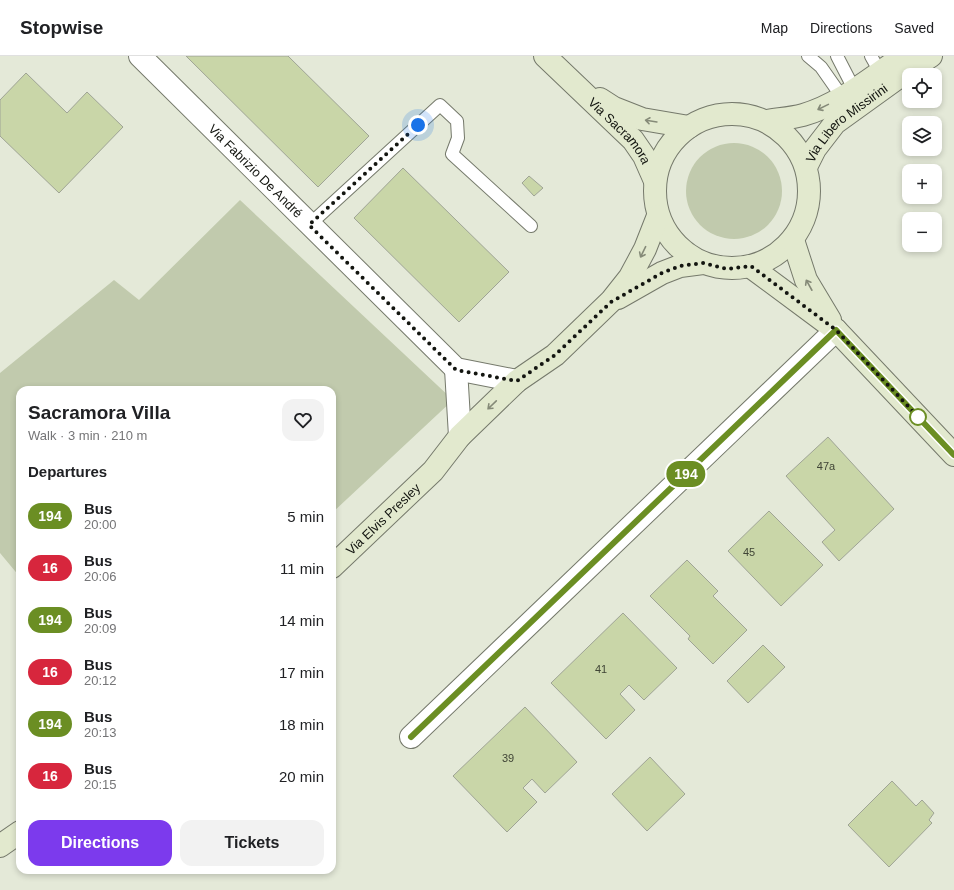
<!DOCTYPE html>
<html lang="en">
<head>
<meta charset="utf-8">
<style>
	body { margin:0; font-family:Helvetica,sans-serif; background:#f2f2f2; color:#202124; height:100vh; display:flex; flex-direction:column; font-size:15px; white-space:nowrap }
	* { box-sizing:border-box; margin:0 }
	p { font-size:13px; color:#757577 }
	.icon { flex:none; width:22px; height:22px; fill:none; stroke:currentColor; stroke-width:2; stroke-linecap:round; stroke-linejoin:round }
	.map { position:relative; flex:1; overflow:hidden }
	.drawer { position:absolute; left:16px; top:330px; width:320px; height:488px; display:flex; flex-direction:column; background:#fff; border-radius:12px; box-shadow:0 2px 6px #0003 }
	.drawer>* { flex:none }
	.badge { padding:0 8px; border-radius:13px; font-size:14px; line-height:26px }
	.tools { position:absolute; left:902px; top:12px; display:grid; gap:8px }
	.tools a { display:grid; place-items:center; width:40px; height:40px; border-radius:8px; background:#fff; box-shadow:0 2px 6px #0003; font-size:20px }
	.you { position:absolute; width:20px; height:20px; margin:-10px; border:3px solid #fff; border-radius:50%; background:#1a73e8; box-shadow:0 0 0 6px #1a73e833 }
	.map>.badge { position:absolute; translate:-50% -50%; box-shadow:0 0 0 2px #fff }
	h2 { padding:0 12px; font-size:15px; line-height:36px }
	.round { display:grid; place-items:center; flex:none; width:42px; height:42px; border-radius:12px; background:#f2f2f2 }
	.headline { display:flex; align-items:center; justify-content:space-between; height:68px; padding:0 12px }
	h1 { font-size:19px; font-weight:700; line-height:30px }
	.cta { display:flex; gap:8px; margin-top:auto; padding:8px 12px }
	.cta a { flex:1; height:46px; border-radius:12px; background:#7c3aed; color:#fff; font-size:16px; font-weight:700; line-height:46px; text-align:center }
	.cta a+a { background:#f2f2f2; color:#202124 }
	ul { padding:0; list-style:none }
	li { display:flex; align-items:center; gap:12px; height:52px; padding:0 12px }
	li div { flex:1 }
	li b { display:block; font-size:15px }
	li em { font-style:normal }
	li .badge { min-width:44px; font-weight:700; text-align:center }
	header { display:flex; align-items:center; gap:24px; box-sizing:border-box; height:56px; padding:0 20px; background:#fff; border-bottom:1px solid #e0e0e0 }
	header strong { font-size:19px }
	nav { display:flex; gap:22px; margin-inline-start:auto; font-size:14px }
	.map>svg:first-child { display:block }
</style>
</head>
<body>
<header>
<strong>Stopwise</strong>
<nav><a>Map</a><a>Directions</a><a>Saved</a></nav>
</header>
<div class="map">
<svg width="954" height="834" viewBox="0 0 954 834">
	<rect width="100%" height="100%" fill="#e4e9d8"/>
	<g fill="#c1caad">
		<circle cx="734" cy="135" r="48"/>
		<path d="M240 144 453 344 332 457V334H20V521L0 497V317L114 224 139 244Z"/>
	</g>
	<g fill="#c9d6a8" stroke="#9fa495">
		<path d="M186 0H288L369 80 318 131Z"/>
		<path d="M26 17 67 57 87 36 123 71 59 137 0 80V44Z"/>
		<path d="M403 112 509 216 459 266 354 162Z"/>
		<path d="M529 120 543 132 534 140 522 127Z"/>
		<path d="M828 381 894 453 839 505 822 486 835 474 786 420Z"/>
		<path d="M769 455 823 509 781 550 728 495Z"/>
		<path d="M687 504 718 535 713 540 747 574 713 608 688 583 690 580 650 540Z"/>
		<path d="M623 557 677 612 644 644 629 629 620 638 635 654 606 683 551 627Z"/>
		<path d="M763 589 785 611 748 647 727 625Z"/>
		<path d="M525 651 577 706 545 737 532 723 523 732 537 746 507 776 453 720Z"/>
		<path d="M650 701 685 738 647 775 612 738Z"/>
		<path d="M892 725 916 750 922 744 934 757 929 764 932 767 889 811 848 769Z"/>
	</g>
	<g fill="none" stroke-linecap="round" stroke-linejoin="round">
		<g stroke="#75796b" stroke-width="14">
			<g id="lane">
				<path d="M808 0 821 11 842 41"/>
				<path d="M837 0 854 33"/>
				<path d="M871 0 880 16"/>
				<path d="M309 169 440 49 457 65 458 82 452 98 531 170"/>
			</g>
		</g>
		<g stroke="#75796b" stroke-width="24">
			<g id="street">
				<path id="s1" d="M140 0 456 313 517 325"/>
				<path d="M456 313 460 380"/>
				<path d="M411 681 836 274"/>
			</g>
		</g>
		<g stroke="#75796b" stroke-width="24">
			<g id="secondary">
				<path id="s2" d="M545 0 633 84 644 100 655 125"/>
				<path d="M600 43 614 52 642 63 689 71"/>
				<circle cx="732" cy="135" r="77"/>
				<path d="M767 65C779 63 792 62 803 59 839 49 872 21 902 1"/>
				<path id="s3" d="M806 111 815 93 835 67 903 18 931 0"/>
				<path d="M793 184 806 224 830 264"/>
				<path d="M751 211 836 274 954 399"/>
				<path d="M618 242 662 217 680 210 703 207"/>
				<path id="s4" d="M332 511 433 415 460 380 517 325 555 299 611 245 630 221 645 193 658 160"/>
				<path d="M0 790 20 776"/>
			</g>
		</g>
		<use href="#lane" stroke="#fff" stroke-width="12"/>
		<use href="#street" stroke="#fff" stroke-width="22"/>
		<use href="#secondary" stroke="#e2e9ce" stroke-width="22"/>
	</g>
	<defs><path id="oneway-shaft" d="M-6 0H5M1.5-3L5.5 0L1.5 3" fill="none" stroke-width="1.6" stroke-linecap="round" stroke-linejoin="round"/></defs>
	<g stroke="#858a78">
		<use href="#oneway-shaft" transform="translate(823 51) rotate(154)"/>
		<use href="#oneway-shaft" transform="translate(651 65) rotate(-171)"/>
		<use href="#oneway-shaft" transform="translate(643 196) rotate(116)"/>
		<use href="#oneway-shaft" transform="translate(809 229) rotate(-119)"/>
		<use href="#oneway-shaft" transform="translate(492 349) rotate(136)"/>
	</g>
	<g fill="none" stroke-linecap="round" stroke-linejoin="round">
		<g stroke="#fff" stroke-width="9">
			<path id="line" d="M411 681 836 274 954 399"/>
		</g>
		<use href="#line" stroke="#6b8e23" stroke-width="6"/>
		<path stroke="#131510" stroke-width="4" stroke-dasharray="0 7.2" d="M418 69 309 169 456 314 517 325 555 299 611 246 662 217 680 210 703 207 727 213 751 210 836 274 922 365 918 361"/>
	</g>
	<circle fill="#fff" stroke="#6b8e23" stroke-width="2" cx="918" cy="361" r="8"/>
	<g text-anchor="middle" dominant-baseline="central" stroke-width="3" stroke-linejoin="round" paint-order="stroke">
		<g font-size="11" fill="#404536">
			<text x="826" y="410">47a</text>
			<text x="749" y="496">45</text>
			<text x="601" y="613">41</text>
			<text x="508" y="702">39</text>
		</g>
		<g font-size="13" fill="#131510" stroke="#fff">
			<text stroke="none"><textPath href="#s3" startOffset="61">Via Libero Missirini</textPath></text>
			<text stroke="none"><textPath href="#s2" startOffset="106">Via Sacramora</textPath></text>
			<text stroke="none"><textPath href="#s1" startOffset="163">Via Fabrizio De André</textPath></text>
			<text stroke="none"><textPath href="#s4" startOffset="70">Via Elvis Presley</textPath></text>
		</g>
	</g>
</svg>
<div class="tools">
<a><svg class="icon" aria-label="locate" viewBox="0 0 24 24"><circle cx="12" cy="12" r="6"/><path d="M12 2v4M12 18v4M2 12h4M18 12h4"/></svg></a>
<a><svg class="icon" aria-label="layers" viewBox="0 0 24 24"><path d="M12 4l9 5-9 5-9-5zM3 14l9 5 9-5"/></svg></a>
<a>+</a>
<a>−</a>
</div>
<div class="you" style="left:418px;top:69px"></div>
<b class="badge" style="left:686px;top:418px;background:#6b8e23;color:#fff">194</b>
<section class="drawer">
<div class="headline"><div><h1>Sacramora Villa</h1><p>Walk · 3 min · 210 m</p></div><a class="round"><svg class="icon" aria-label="heart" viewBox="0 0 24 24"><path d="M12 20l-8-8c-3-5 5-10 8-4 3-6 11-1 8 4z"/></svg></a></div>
<h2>Departures</h2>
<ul>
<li><span class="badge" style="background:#6b8e23;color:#fff">194</span><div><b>Bus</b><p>20:00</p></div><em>5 min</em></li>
<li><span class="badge" style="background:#d7263d;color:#fff">16</span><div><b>Bus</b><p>20:06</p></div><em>11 min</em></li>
<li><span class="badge" style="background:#6b8e23;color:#fff">194</span><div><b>Bus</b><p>20:09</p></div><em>14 min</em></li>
<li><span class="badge" style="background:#d7263d;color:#fff">16</span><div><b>Bus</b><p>20:12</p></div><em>17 min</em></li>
<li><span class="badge" style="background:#6b8e23;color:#fff">194</span><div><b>Bus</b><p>20:13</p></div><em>18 min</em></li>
<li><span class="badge" style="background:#d7263d;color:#fff">16</span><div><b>Bus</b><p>20:15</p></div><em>20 min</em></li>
</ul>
<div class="cta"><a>Directions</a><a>Tickets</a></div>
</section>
</div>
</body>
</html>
